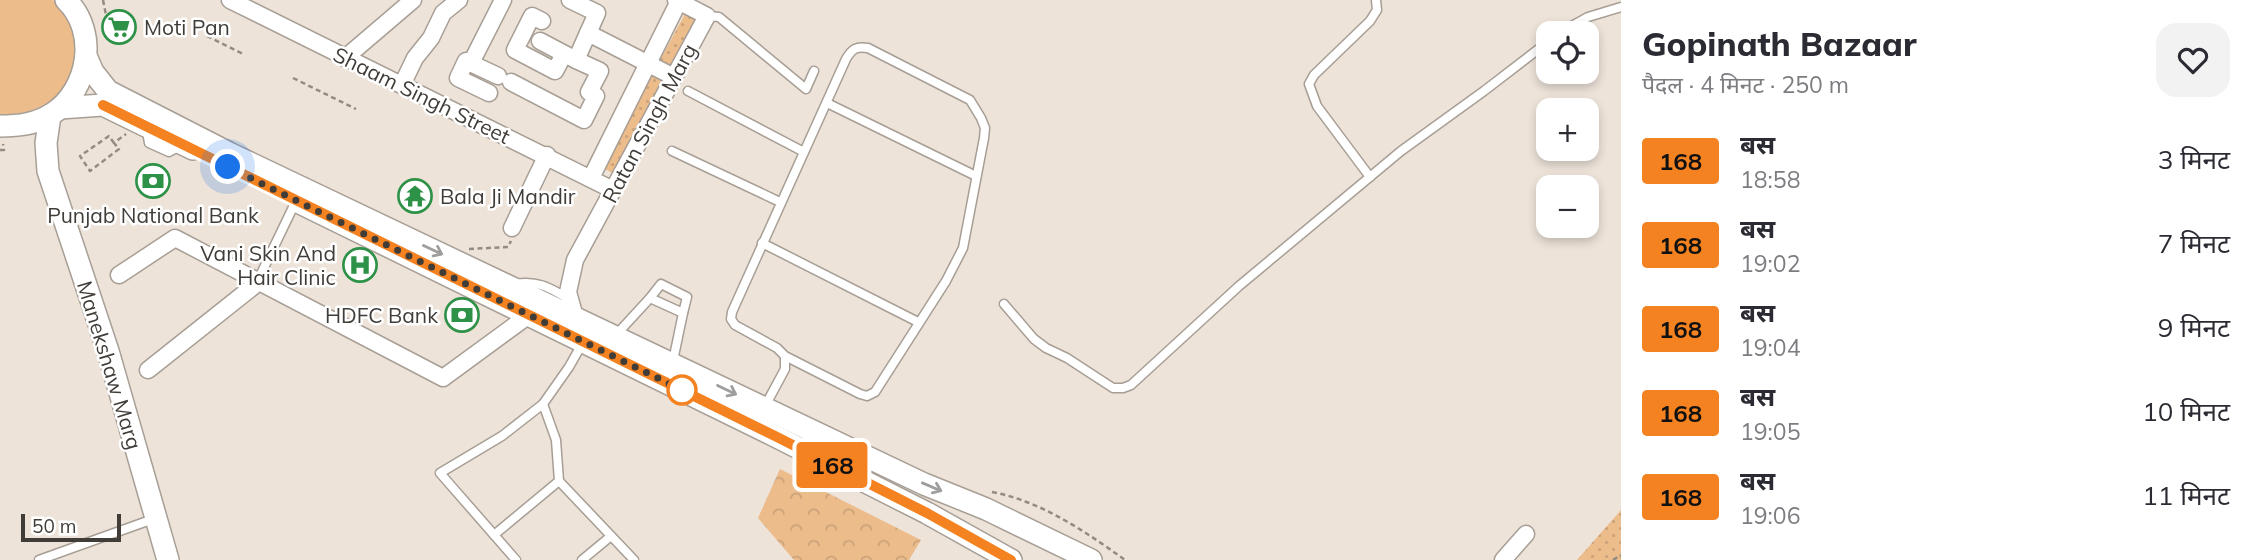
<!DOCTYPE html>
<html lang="hi">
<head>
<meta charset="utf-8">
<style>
	body { margin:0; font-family:Mulish,"Noto Sans Devanagari",sans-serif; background:#f2f2f3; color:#2b2b33; height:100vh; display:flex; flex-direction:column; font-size:26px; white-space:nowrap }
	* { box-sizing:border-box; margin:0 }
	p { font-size:23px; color:#7c7c81 }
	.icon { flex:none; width:38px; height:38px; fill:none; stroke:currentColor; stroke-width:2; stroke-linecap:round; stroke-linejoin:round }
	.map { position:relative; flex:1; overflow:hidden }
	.details { display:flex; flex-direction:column; background:#fff; width:630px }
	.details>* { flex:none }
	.badge { padding:0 14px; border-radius:5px; font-size:24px; line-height:46px }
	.controls { position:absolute; left:1536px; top:21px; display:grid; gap:14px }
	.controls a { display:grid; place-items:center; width:63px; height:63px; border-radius:14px; background:#fff; box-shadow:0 4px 10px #0003; font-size:35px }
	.scale { position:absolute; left:21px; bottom:18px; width:100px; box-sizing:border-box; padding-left:7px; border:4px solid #403c38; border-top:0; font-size:19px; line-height:24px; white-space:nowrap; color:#403c38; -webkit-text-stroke:5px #fff; paint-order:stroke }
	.you { position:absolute; width:35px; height:35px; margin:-18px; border:5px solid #fff; border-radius:50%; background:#1a73e8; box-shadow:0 0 0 10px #1a73e833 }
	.map>.badge { position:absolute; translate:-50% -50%; box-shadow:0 0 0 4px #fff }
	.round { display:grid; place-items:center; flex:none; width:74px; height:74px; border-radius:21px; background:#f2f2f3 }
	.headline { display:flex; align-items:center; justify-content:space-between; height:119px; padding:0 21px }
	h1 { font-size:33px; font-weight:800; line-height:52px }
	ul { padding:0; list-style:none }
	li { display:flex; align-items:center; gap:21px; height:84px; padding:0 21px }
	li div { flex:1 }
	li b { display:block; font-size:26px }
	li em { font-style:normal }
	li .badge { min-width:77px; font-weight:700; text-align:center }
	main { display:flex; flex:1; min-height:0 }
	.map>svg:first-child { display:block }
</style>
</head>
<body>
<main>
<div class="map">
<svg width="1621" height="560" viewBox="0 0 1621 560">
	<defs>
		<pattern id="forest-crowns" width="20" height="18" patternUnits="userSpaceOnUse" patternTransform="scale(1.75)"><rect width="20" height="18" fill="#ecbc8b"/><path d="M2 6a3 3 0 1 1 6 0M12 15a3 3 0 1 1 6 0" fill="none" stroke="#cba279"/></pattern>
		<pattern id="park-dots" width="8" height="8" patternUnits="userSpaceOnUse" patternTransform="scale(1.75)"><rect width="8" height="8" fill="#ecbc8b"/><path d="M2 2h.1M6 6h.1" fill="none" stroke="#cba279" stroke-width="1.8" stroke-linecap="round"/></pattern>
	</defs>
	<rect width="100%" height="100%" fill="#ede3d9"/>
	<path fill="#ecbc8b" d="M0 0H53C101 48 67 119 0 114Z"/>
	<path fill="url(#forest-crowns)" d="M780 469 921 540 909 560H794L758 518Z"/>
	<g fill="url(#park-dots)">
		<path d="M686 12 700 19 673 70 659 62Z"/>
		<path d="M653 74 665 80 616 175 603 168Z"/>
		<path d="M1621 510V560H1577Z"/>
	</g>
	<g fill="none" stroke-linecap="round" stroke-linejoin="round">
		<g stroke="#a79e95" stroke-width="11">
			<g id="service">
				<path d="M707 16 719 17 806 89 814 71"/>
				<path d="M1559 33 1588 17 1621 7"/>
				<path d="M688 91 804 152"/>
				<path d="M827 103 976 176"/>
				<path d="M147 131 149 143 169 152 180 146"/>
				<path d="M672 151 780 202"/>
				<path d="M1370 177 1317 106 1309 84 1314 75 1370 21 1377 10 1376 0"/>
				<path d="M762 243 918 322"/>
				<path d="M258 280 296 201"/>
				<path d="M515 284C536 280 549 287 567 298"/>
				<path d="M650 298 661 284 687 297 683 313"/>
				<path d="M1004 304 1034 339 1046 348 1067 358 1113 388H1123L1131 385 1239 286 1401 151 1484 91 1549 41"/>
				<path d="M615 336 650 298 683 313 673 361"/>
				<path d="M582 344 569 367 543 404 556 440 559 481 634 560"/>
				<path d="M764 408 785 369V356L777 348 735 325 731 319 732 312 846 59C852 49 856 46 868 48L970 100 981 118 985 128 984 138 963 248 946 281 875 392 867 396 860 394 785 356"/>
				<path d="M494 535 559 481"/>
				<path d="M39 560 156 518"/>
				<path d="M516 560 440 473 502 436 543 404"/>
				<path d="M582 560 611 536"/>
			</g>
		</g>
		<g stroke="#a79e95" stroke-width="19">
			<g id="minor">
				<path d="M230 0 613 190"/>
				<path d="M542 21 532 16 515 50 555 71 564 54"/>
				<path d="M588 33 674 77"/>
				<path d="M540 41 576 60 597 13 570 0"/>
				<path d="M345 58 413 0"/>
				<path d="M471 63 503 0"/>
				<path d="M511 82 584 120 596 96 589 92 600 71 576 60"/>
				<path d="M402 85 415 58 431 38 443 13 459 0"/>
				<path d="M489 93 458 78 466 61 498 76"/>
				<path d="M591 178 679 1"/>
				<path d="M512 228 547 155"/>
				<path d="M119 275 175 238 443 378 529 315"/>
				<path d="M575 317 568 292 575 260 707 16 676 0"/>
				<path d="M148 370 260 281"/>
				<path d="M1503 560 1526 534"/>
			</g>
		</g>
		<g stroke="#a79e95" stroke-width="24">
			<g id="tertiary">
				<path d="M86 56 93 72 108 91 231 154 924 484 986 509 1091 560"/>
				<path d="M60 108 103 105 193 149"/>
				<path d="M50 115 46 143 48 171 108 351 168 560"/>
				<path d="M0 126C19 126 36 124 52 114 89 90 99 32 66 0"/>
				<path d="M300 203 775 436 927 513 1011 560"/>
			</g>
		</g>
		<g stroke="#938c85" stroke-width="2.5" stroke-dasharray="5 3.5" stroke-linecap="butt">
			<path d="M103 0 110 35"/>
			<path d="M124 35 130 38"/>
			<path d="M207 36 245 55"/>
			<path d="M293 78 356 109"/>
			<path d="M114 143 109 136 80 156 90 171 119 149 114 143 126 134"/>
			<path d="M0 150H4L3 144"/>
			<path d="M469 249 508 247 511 241"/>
			<path d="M992 492C1041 501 1086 532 1125 560"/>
			<path d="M1613 560 1621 555"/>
		</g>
		<use href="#service" stroke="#fff" stroke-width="8"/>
		<use href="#minor" stroke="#fff" stroke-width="16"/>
		<use href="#tertiary" stroke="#fff" stroke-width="21"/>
	</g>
	<defs><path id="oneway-shaft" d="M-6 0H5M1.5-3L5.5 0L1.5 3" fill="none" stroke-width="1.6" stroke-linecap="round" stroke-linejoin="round" transform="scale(1.75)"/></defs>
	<g stroke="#a09e9c">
		<use href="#oneway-shaft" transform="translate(433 250) rotate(25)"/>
		<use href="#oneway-shaft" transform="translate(727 390) rotate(26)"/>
		<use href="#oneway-shaft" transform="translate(932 487) rotate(23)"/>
	</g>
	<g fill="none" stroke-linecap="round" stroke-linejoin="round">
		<g stroke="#fff" stroke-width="16">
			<path id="line" d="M103 105 775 436 927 513 1011 560"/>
		</g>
		<use href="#line" stroke="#f58220" stroke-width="10"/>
		<path stroke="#403c38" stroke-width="7" stroke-dasharray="0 12.6" d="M228 167 682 390"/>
	</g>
	<defs>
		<g id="supermarket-ring" transform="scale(1.75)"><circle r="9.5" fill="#fff" stroke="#2d9247" stroke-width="1.5"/><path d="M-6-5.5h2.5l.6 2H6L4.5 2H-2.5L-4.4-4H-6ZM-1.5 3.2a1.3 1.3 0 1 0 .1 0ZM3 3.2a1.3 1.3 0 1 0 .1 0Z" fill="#2d9247"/></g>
		<g id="bank-ring" transform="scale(1.75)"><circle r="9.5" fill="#fff" stroke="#2d9247" stroke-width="1.5"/><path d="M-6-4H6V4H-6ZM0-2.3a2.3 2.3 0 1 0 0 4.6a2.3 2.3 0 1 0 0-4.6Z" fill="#2d9247"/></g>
		<g id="temple-ring" transform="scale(1.75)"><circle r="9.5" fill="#fff" stroke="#2d9247" stroke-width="1.5"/><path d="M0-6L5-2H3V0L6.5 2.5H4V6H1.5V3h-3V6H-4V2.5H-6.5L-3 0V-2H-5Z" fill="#2d9247"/></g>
		<g id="hospital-ring" transform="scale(1.75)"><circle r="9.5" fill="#fff" stroke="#2d9247" stroke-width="1.5"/><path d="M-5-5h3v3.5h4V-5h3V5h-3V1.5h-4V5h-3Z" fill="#2d9247"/></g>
	</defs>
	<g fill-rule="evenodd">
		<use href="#supermarket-ring" x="119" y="27"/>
		<use href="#bank-ring" x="153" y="181"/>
		<use href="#temple-ring" x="415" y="196"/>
		<use href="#hospital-ring" x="360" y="265"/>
		<use href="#bank-ring" x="462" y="315"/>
	</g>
	<circle fill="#fff" stroke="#f58220" stroke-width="3.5" cx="682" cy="390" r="14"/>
	<g text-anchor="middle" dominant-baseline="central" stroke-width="5" stroke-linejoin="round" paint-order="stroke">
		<g font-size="21" fill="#403c38" stroke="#fff" text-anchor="start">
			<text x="144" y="27">Moti Pan</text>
			<text x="440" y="196">Bala Ji Mandir</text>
			<text x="153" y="215" text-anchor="middle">Punjab National Bank</text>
			<text x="336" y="253" text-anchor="end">Vani Skin And<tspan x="336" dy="24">Hair Clinic</tspan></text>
			<text x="438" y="315" text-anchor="end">HDFC Bank</text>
		</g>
		<g font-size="21" fill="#403c38" stroke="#fff">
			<text transform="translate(422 95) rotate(26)">Shaam Singh Street</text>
			<text transform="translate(649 123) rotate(-62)">Ratan Singh Marg</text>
			<text transform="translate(110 365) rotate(73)">Manekshaw Marg</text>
		</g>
	</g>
</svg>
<div class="controls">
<a><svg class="icon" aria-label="locate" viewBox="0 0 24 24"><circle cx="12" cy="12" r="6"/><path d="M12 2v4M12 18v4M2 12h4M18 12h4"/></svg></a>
<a>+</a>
<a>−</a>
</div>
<div class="scale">50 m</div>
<div class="you" style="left:228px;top:167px"></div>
<b class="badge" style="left:832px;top:465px;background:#f58220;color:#111">168</b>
</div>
<section class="details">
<div class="headline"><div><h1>Gopinath Bazaar</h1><p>पैदल · 4 मिनट · 250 m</p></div><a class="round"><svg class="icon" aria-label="heart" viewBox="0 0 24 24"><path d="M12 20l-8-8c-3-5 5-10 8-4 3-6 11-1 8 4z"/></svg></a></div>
<ul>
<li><span class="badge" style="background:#f58220;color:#111">168</span><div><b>बस</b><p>18:58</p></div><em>3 मिनट</em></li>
<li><span class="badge" style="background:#f58220;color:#111">168</span><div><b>बस</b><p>19:02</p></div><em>7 मिनट</em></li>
<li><span class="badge" style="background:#f58220;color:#111">168</span><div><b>बस</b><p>19:04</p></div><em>9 मिनट</em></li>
<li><span class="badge" style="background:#f58220;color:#111">168</span><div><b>बस</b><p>19:05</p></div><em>10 मिनट</em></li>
<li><span class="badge" style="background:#f58220;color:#111">168</span><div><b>बस</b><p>19:06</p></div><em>11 मिनट</em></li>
</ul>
</section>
</main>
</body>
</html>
